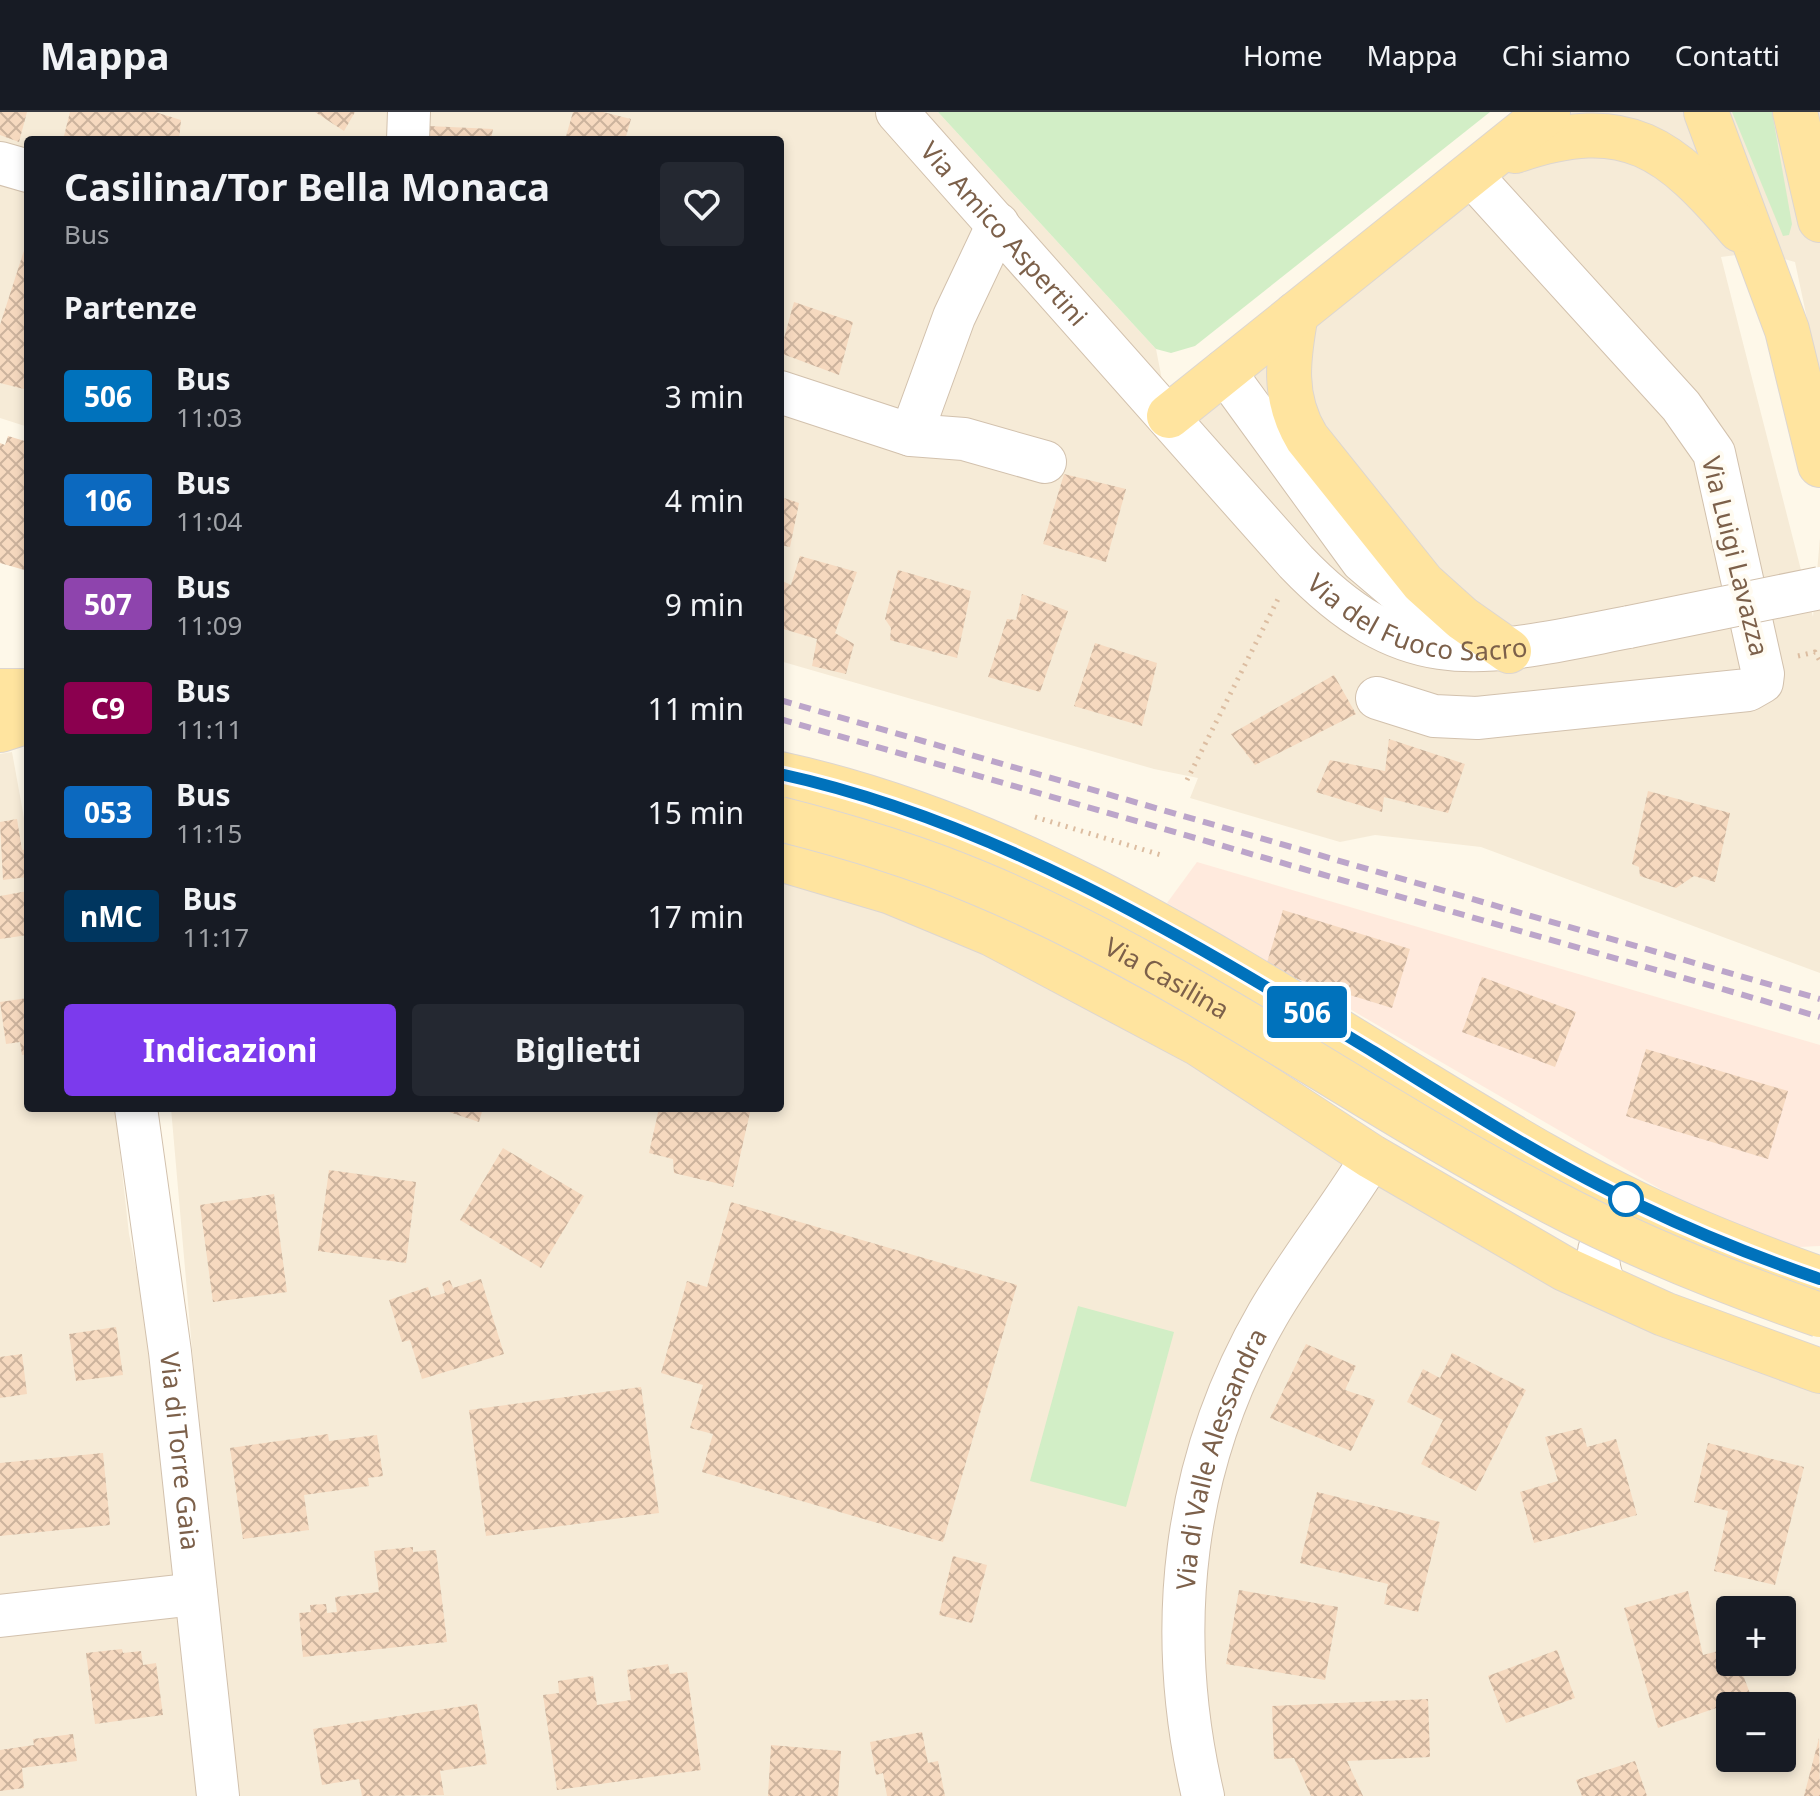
<!DOCTYPE html>
<html lang="it">
<head>
<meta charset="utf-8">
<style>
	body { margin:0; font-family:"Noto Sans",sans-serif; background:#242831; color:#f1f3f6; height:100vh; display:flex; flex-direction:column; font-size:30px; white-space:nowrap }
	* { box-sizing:border-box; margin:0 }
	p { font-size:26px; color:#9ea1a6 }
	.icon { flex:none; width:44px; height:44px; fill:none; stroke:currentColor; stroke-width:2; stroke-linecap:round; stroke-linejoin:round }
	.map { position:relative; flex:1; overflow:hidden }
	.details { position:absolute; left:24px; top:24px; width:760px; height:976px; display:flex; flex-direction:column; background:#171b24; border-radius:8px; box-shadow:0 4px 12px #0003 }
	.details>* { flex:none }
	.badge { padding:0 16px; border-radius:6px; font-size:28px; line-height:52px }
	.controls { position:absolute; left:1716px; top:1484px; display:grid; gap:16px }
	.controls a { display:grid; place-items:center; width:80px; height:80px; border-radius:8px; background:#171b24; box-shadow:0 4px 12px #0003; font-size:40px }
	.map>.badge { position:absolute; translate:-50% -50%; box-shadow:0 0 0 4px #fff }
	h2 { padding:0 40px; font-size:30px; line-height:72px }
	.round { display:grid; place-items:center; flex:none; width:84px; height:84px; border-radius:8px; background:#242831 }
	.head { display:flex; align-items:center; justify-content:space-between; height:136px; padding:0 40px }
	h1 { font-size:38px; font-weight:700; line-height:60px }
	.button { display:flex; gap:16px; margin-top:auto; padding:16px 40px }
	.button a { flex:1; height:92px; border-radius:8px; background:#7c3aed; color:#fff; font-size:32px; font-weight:700; line-height:92px; text-align:center }
	.button a+a { background:#242831; color:#f1f3f6 }
	ul { padding:0; list-style:none }
	li { display:flex; align-items:center; gap:24px; height:104px; padding:0 40px }
	li div { flex:1 }
	li b { display:block; font-size:30px }
	li em { font-style:normal }
	li .badge { min-width:88px; font-weight:700; text-align:center }
	header { display:flex; align-items:center; gap:48px; box-sizing:border-box; height:112px; padding:0 40px; background:#171b24; border-bottom:2px solid #363941 }
	header strong { font-size:38px }
	nav { display:flex; gap:44px; margin-inline-start:auto; font-size:28px }
	.map>svg:first-child { display:block }
</style>
</head>
<body>
<header>
<strong>Mappa</strong>
<nav><a>Home</a><a>Mappa</a><a>Chi siamo</a><a>Contatti</a></nav>
</header>
<div class="map">
<svg width="1820" height="1684" viewBox="0 0 1820 1684">
	<defs>
		<pattern id="building-cross-hatch" width="8" height="8" patternUnits="userSpaceOnUse" patternTransform="scale(2)"><rect width="8" height="8" fill="#f6d9bf"/><path d="M0 0l8 8M0 8l8-8" fill="none" stroke="#ccb39d"/></pattern>
	</defs>
	<rect width="100%" height="100%" fill="#fef8e9"/>
	<g fill="#f6ebd7" fill-rule="evenodd">
		<path d="M0 0H938L1156 237 1169 304 1539 0H1820V268L1795 150 1759 140 1721 145 1813 505 1820 426V861L1481 735 1375 723 1340 730 1190 686 1198 666 1154 657 780 549V28H28V315L0 306Z"/>
		<path d="M12 640 28 728V996H115L129 1122 154 1244 217 1684H0V642Z"/>
		<path d="M780 757 898 798 1148 924 1480 1134 1548 1170 1820 1277V1684H231L171 996H780ZM1730 1498H1782V1550H1730ZM1730 1594H1782V1646H1730Z"/>
	</g>
	<path fill="#ffeadd" d="M1197 750 1820 933V1134L1799 1135 1741 1124 1167 791Z"/>
	<g fill="#d2eec6">
		<path d="M938 0H1490L1195 234 1171 241 1156 237Z"/>
		<path d="M1732 0H1772L1792 112 1789 123 1783 124Z"/>
		<path d="M1078 1194 1174 1220 1126 1395 1030 1369Z"/>
	</g>
	<g fill="url(#building-cross-hatch)">
		<path d="M0 0H27L19 30 0 23Z"/>
		<path d="M70 0H155L181 8 179 28H63Z"/>
		<path d="M315 0H355L344 19Z"/>
		<path d="M573 0H603L631 7 625 28H565Z"/>
		<path d="M428 14 493 17 491 28H428Z"/>
		<path d="M28 126V278L0 271V213Z"/>
		<path d="M794 190 853 210 839 263 780 241Z"/>
		<path d="M8 324 28 330V459L0 451V331L5 333Z"/>
		<path d="M1064 362 1126 377 1106 450 1043 432Z"/>
		<path d="M784 386 799 391 790 435 780 433V403Z"/>
		<path d="M800 444 857 460 835 521 854 532 846 562 812 554 817 527 780 516V468L791 473Z"/>
		<path d="M898 458 971 479 957 546 890 528 891 516 885 507Z"/>
		<path d="M1022 482 1068 499 1040 580 988 565 1007 507 1016 508Z"/>
		<path d="M1095 531 1157 551 1142 614 1074 594Z"/>
		<path d="M1334 563 1356 602 1255 653 1231 622Z"/>
		<path d="M1389 627 1465 652 1448 701 1384 685 1382 700 1316 680 1330 648 1385 659Z"/>
		<path d="M1648 679 1730 701 1715 770 1694 764 1676 776 1640 764 1639 755 1632 752Z"/>
		<path d="M17 707 22 738 28 737V765L3 768 0 710Z"/>
		<path d="M28 779V823L0 827V784Z"/>
		<path d="M1283 798 1410 837 1392 896 1265 857Z"/>
		<path d="M1482 865 1576 900 1555 955 1462 920Z"/>
		<path d="M28 886V942L22 943 20 930 6 932 0 890Z"/>
		<path d="M1646 937 1788 979 1768 1047 1626 1004Z"/>
		<path d="M437 996H483L479 1010Z"/>
		<path d="M659 996H751L733 1075 674 1061 673 1047 649 1041Z"/>
		<path d="M503 1036 584 1084 541 1156 460 1108Z"/>
		<path d="M329 1058 416 1070 406 1151 318 1139Z"/>
		<path d="M274 1082 287 1180 213 1190 200 1093Z"/>
		<path d="M731 1090 1017 1173 943 1430 702 1360 713 1322 690 1316 703 1273 661 1261 687 1169 707 1175Z"/>
		<path d="M481 1167 504 1242 422 1267 410 1228 402 1230 389 1188 428 1175 431 1185 445 1181 442 1171 450 1168 453 1176Z"/>
		<path d="M116 1215 123 1263 76 1269 69 1222Z"/>
		<path d="M1306 1232 1356 1254 1345 1278 1375 1288 1351 1339 1270 1306Z"/>
		<path d="M1452 1241 1526 1278 1476 1379 1421 1352 1443 1308 1407 1290 1423 1257 1440 1266Z"/>
		<path d="M22 1242 27 1282 0 1286V1245Z"/>
		<path d="M641 1275 659 1401 486 1424 469 1298Z"/>
		<path d="M1582 1316 1587 1335 1616 1327 1637 1403 1534 1431 1520 1380 1558 1369 1545 1325Z"/>
		<path d="M328 1322 329 1329 377 1323 383 1364 368 1366 369 1374 304 1383 309 1418 243 1427 230 1336Z"/>
		<path d="M1708 1331 1804 1355 1775 1473 1714 1459 1728 1399 1694 1390Z"/>
		<path d="M103 1341 110 1413 0 1424V1351Z"/>
		<path d="M1317 1380 1440 1410 1418 1500 1384 1492 1388 1472 1300 1451Z"/>
		<path d="M413 1435V1440L436 1438 447 1530 303 1545 299 1501 311 1500 310 1493 326 1492 327 1501 337 1500 335 1485 379 1480 374 1439Z"/>
		<path d="M953 1444 987 1453 972 1511 939 1503Z"/>
		<path d="M1239 1478 1338 1495 1325 1568 1226 1552Z"/>
		<path d="M1688 1479 1703 1543 1730 1536V1550H1738L1751 1584 1658 1616 1624 1496Z"/>
		<path d="M122 1537 123 1541 141 1539 143 1553 156 1551 163 1603 95 1612 86 1541Z"/>
		<path d="M1557 1538 1575 1586 1506 1611 1488 1564Z"/>
		<path d="M668 1552 670 1562 687 1560 701 1658 557 1678 543 1583 559 1581 558 1569 593 1564 597 1593 631 1588 627 1558Z"/>
		<path d="M1428 1587 1430 1645 1347 1649 1363 1684H1311L1294 1646 1274 1647 1272 1594Z"/>
		<path d="M477 1592 487 1652 440 1659 444 1683 362 1684 359 1667 322 1673 313 1617Z"/>
		<path d="M922 1620 928 1651 938 1649 945 1684H887L883 1661 876 1663 870 1630Z"/>
		<path d="M73 1622 77 1649 22 1656 24 1676 0 1679V1638L34 1633 33 1627Z"/>
		<path d="M1819 1626 1820 1684H1804Z"/>
		<path d="M771 1633 841 1639 838 1684H768Z"/>
		<path d="M1635 1649 1647 1684H1582L1576 1668Z"/>
	</g>
	<g fill="none" stroke-linecap="round" stroke-linejoin="round">
		<g stroke="#d2c1ad" stroke-width="44">
			<g id="minor">
				<path id="s1" d="M897 0 1296 450C1409 568 1484 543 1629 515"/>
				<path d="M408 28 409 0"/>
				<path d="M0 51 28 59"/>
				<path d="M1224 259 1362 449 1402 483 1457 513"/>
				<path d="M780 280 911 323 954 205 998 112"/>
				<path d="M911 323 964 327 1045 350"/>
				<path d="M1377 586 1434 604 1477 606 1748 578 1762 570 1763 562 1714 341 1681 294 1472 64"/>
				<path id="s2" d="M136 996 170 1240 218 1684"/>
				<path d="M1606 1176C1589 1139 1601 1112 1642 1108"/>
				<path d="M0 1504 196 1482"/>
				<path id="s3" d="M1203 1684C1164 1518 1182 1351 1268 1202 1300 1147 1340 1098 1372 1045"/>
			</g>
		</g>
		<g stroke="#ddd6d0" stroke-width="46">
			<g id="major">
				<path d="M1706 0 1787 218 1820 353"/>
				<path d="M1795 0 1820 108"/>
				<path d="M1515 39C1627 0 1671 37 1740 118"/>
				<path d="M1296 202C1288 246 1282 285 1307 326L1423 471 1462 506 1509 539"/>
				<path d="M1169 304 1548 0"/>
				<path d="M0 579H28"/>
				<path d="M0 618 28 609"/>
				<path d="M780 662C1016 713 1222 848 1425 972 1496 1015 1566 1059 1641 1094 1699 1122 1759 1145 1820 1167"/>
				<path d="M780 747 891 780 992 822 1199 932 1372 1045 1565 1157 1664 1202 1820 1259"/>
			</g>
		</g>
		<g stroke="#dcbda1" stroke-width="5" stroke-dasharray="2 6" stroke-linecap="butt">
			<path d="M1798 544 1815 540 1820 549"/>
			<path d="M1187 668 1280 483"/>
			<path d="M1035 705 1161 743"/>
		</g>
		<use href="#minor" stroke="#fff" stroke-width="42"/>
		<use href="#major" stroke="#ffe49f" stroke-width="44"/>
		<g stroke="#bca5ca" stroke-width="6" stroke-dasharray="12 8" stroke-linecap="butt">
			<path d="M780 588 1820 887"/>
			<path d="M780 607 1820 905"/>
		</g>
		<g stroke="#d2c1ad" stroke-width="44" stroke-linecap="butt">
			<path id="minor-bridge" d="M1629 515 1820 476"/>
		</g>
		<g stroke="#ddd6d0" stroke-width="46" stroke-linecap="butt">
			<g id="major-bridge">
				<path id="s4" d="M780 707C847 724 912 743 976 770 1179 854 1358 989 1552 1090 1639 1136 1728 1171 1820 1203"/>
			</g>
		</g>
		<use href="#minor-bridge" stroke="#fff" stroke-width="42"/>
		<use href="#major-bridge" stroke="#ffe49f" stroke-width="44"/>
	</g>
	<g fill="none" stroke-linecap="round" stroke-linejoin="round">
		<g stroke="#fff" stroke-width="18">
			<path id="line" d="M780 662C996 709 1187 827 1374 940 1461 994 1548 1050 1641 1094 1699 1122 1759 1146 1820 1167"/>
		</g>
		<use href="#line" stroke="#0072bc" stroke-width="12"/>
	</g>
	<circle fill="#fff" stroke="#0072bc" stroke-width="4" cx="1626" cy="1087" r="16"/>
	<g text-anchor="middle" dominant-baseline="central" stroke-width="8" stroke-linejoin="round" paint-order="stroke">
		<g font-size="26" fill="#7c604a" stroke="#fffbf1">
			<text stroke="none"><textPath href="#s1" startOffset="162">Via Amico Aspertini</textPath></text>
			<text transform="translate(1736 444) rotate(76)">Via Luigi Lavazza</text>
			<text stroke="none"><textPath href="#s1" startOffset="742">Via del Fuoco Sacro</textPath></text>
			<text stroke="none"><textPath href="#s4" startOffset="420">Via Casilina</textPath></text>
			<text stroke="none"><textPath href="#s2" startOffset="346">Via di Torre Gaia</textPath></text>
			<text stroke="none"><textPath href="#s3" startOffset="344">Via di Valle Alessandra</textPath></text>
		</g>
	</g>
</svg>
<div class="controls">
<a>+</a>
<a>−</a>
</div>
<b class="badge" style="left:1307px;top:900px;background:#0072bc;color:#fff">506</b>
<section class="details">
<div class="head"><div><h1>Casilina/Tor Bella Monaca</h1><p>Bus</p></div><a class="round"><svg class="icon" aria-label="heart" viewBox="0 0 24 24"><path d="M12 20l-8-8c-3-5 5-10 8-4 3-6 11-1 8 4z"/></svg></a></div>
<h2>Partenze</h2>
<ul>
<li><span class="badge" style="background:#0072bc;color:#fff">506</span><div><b>Bus</b><p>11:03</p></div><em>3 min</em></li>
<li><span class="badge" style="background:#0c69bf;color:#fff">106</span><div><b>Bus</b><p>11:04</p></div><em>4 min</em></li>
<li><span class="badge" style="background:#8e44ad;color:#fff">507</span><div><b>Bus</b><p>11:09</p></div><em>9 min</em></li>
<li><span class="badge" style="background:#8b004f;color:#fff">C9</span><div><b>Bus</b><p>11:11</p></div><em>11 min</em></li>
<li><span class="badge" style="background:#0c69bf;color:#fff">053</span><div><b>Bus</b><p>11:15</p></div><em>15 min</em></li>
<li><span class="badge" style="background:#00365f;color:#fff">nMC</span><div><b>Bus</b><p>11:17</p></div><em>17 min</em></li>
</ul>
<div class="button"><a>Indicazioni</a><a>Biglietti</a></div>
</section>
</div>
</body>
</html>
